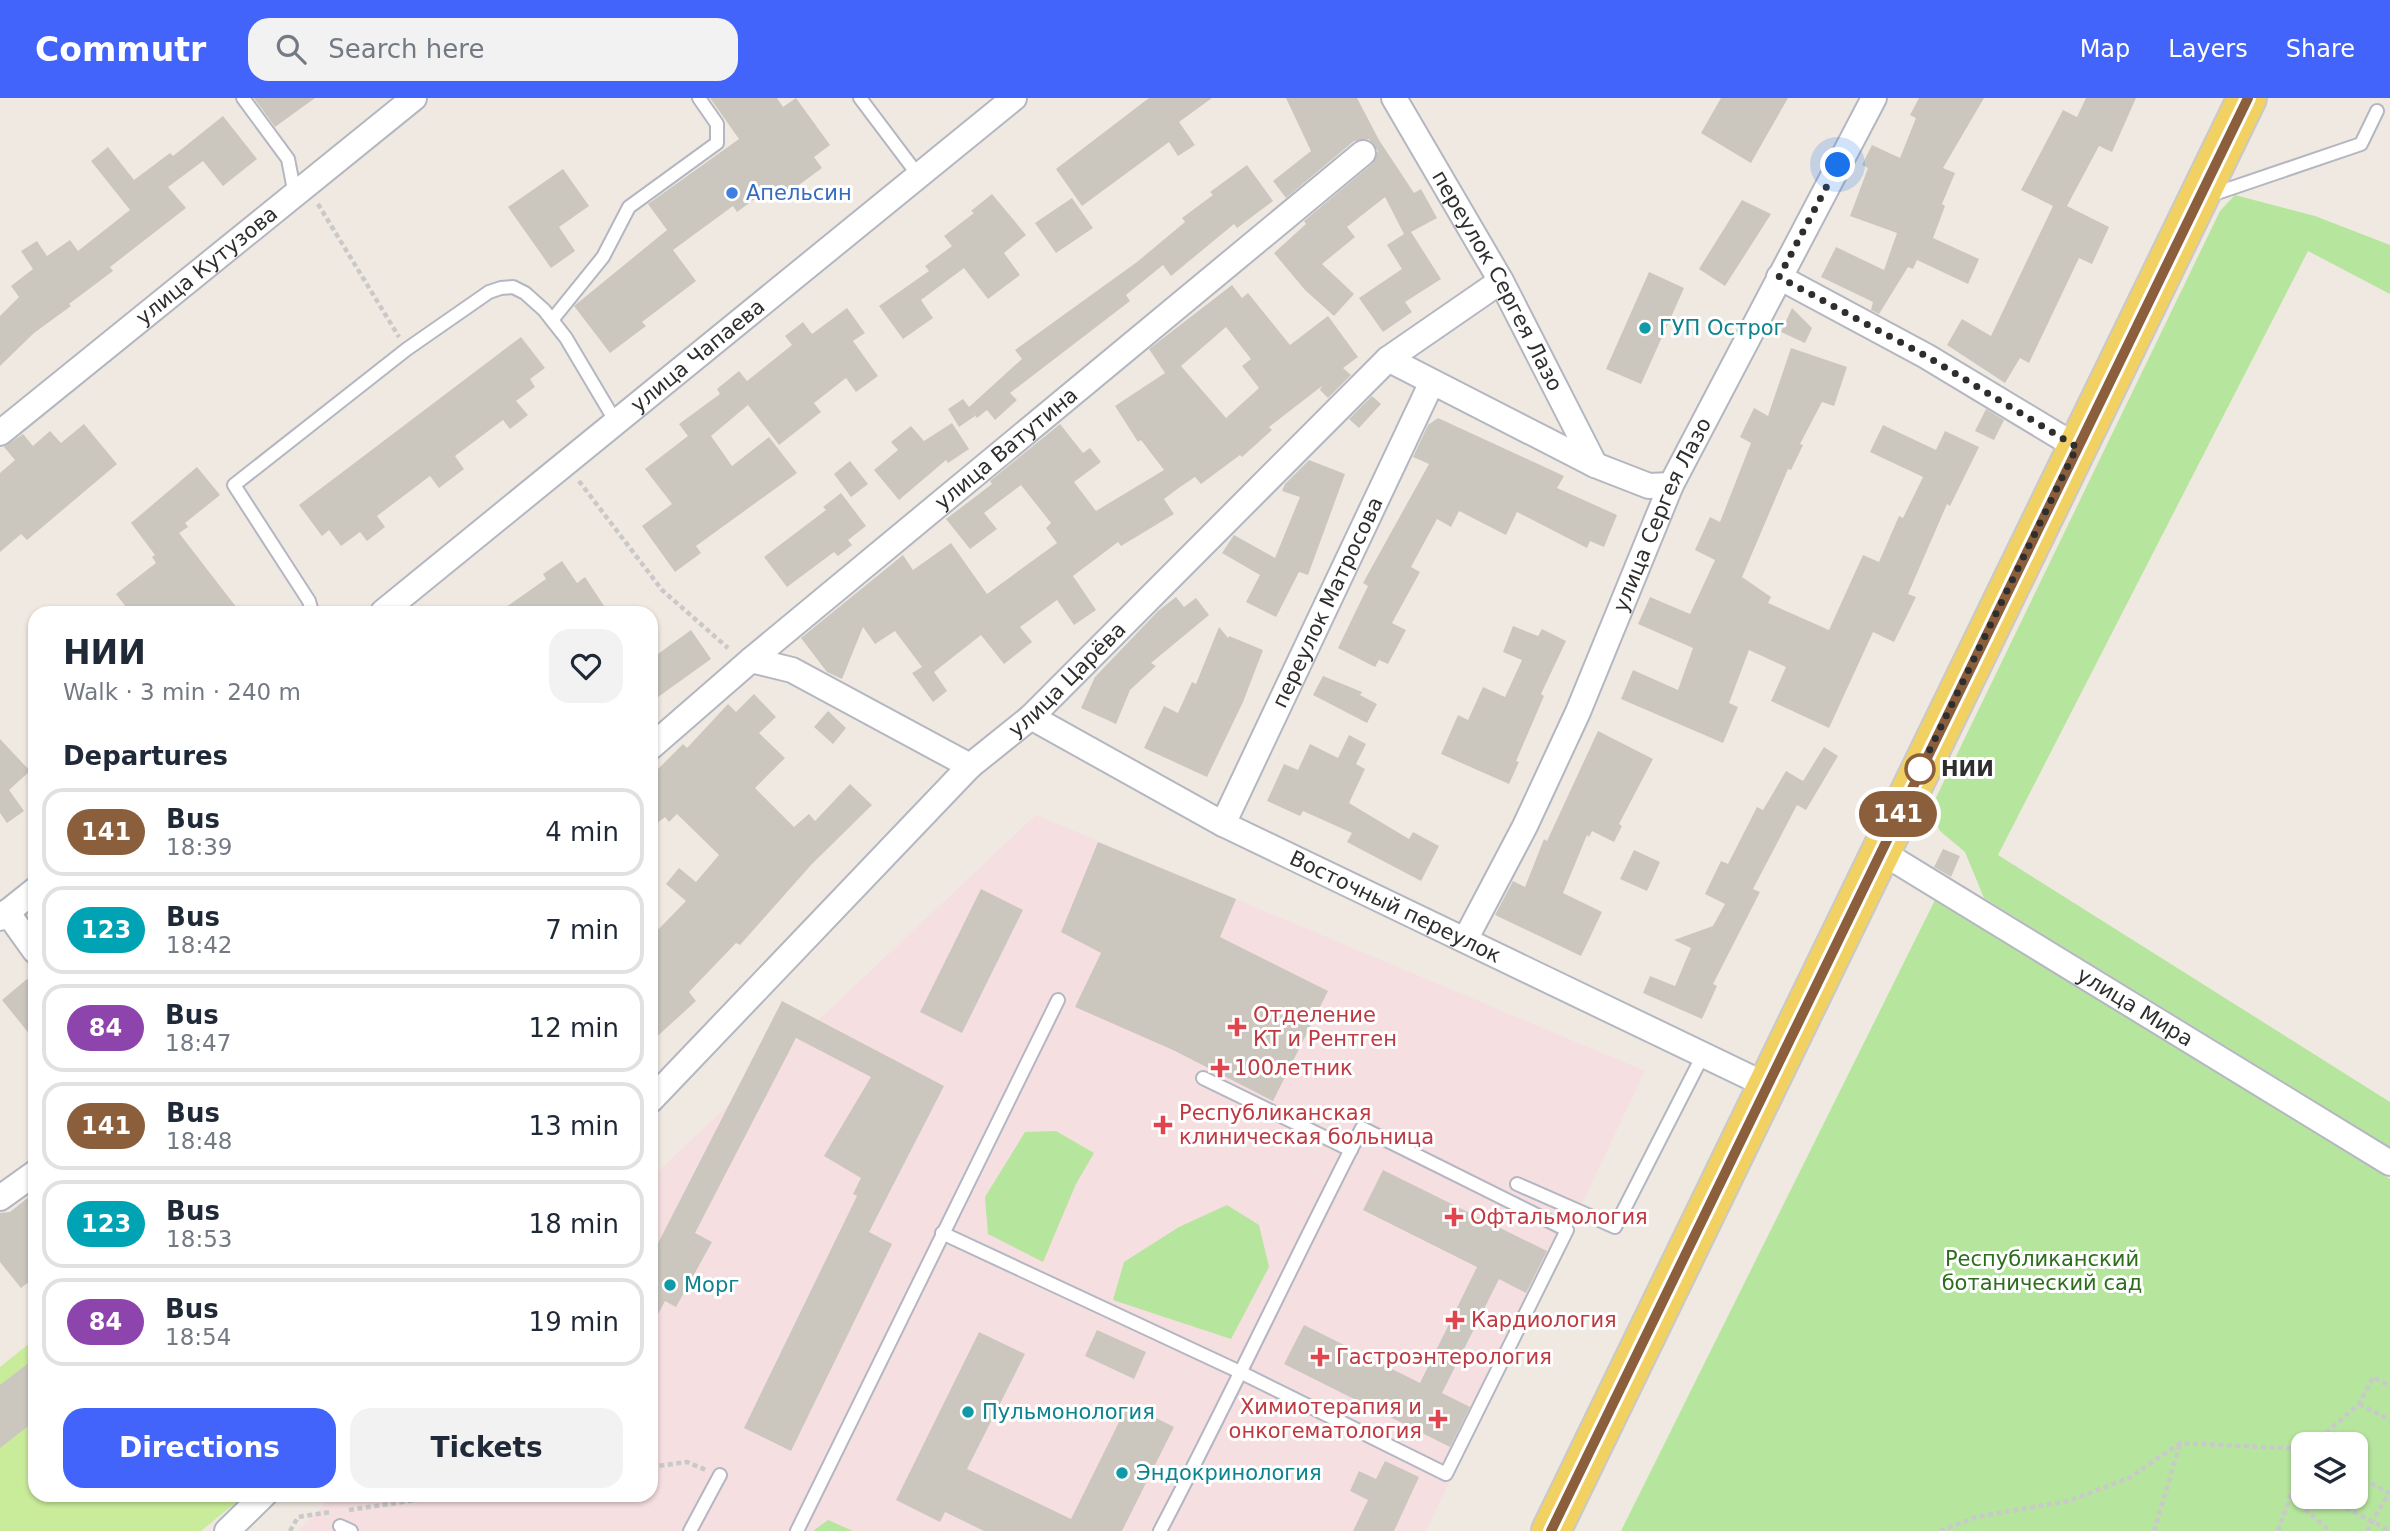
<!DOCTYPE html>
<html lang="en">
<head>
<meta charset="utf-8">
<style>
	body { margin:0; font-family:"DejaVu Sans",sans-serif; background:#f2f2f3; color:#1f2937; height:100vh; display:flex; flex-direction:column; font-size:26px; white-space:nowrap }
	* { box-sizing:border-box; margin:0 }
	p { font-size:23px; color:#747a83 }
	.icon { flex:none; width:38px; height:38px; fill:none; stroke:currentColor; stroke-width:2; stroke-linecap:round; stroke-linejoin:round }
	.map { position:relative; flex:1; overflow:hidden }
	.drawer { position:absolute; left:28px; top:508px; width:630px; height:896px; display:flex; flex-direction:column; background:#fff; border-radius:21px; box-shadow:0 2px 5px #0004 }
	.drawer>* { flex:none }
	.badge { padding:0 14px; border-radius:23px; font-size:24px; line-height:46px }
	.controls { position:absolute; left:2291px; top:1334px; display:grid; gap:14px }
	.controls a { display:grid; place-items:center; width:77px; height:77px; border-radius:14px; background:#fff; box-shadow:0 2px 5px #0004; font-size:35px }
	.you { position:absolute; width:35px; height:35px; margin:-18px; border:5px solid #fff; border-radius:50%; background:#1a73e8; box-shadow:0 0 0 10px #1a73e833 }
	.map>.badge { position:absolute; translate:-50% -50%; box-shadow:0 0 0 4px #fff }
	h2 { padding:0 35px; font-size:26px; line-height:63px }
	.round { display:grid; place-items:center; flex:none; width:74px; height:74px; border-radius:21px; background:#f2f2f3 }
	.summary { display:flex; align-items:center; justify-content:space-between; height:119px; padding:0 35px }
	h1 { font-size:33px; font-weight:800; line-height:52px }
	.button { display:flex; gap:14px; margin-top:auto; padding:14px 35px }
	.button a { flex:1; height:80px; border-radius:21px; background:#4264fb; color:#fff; font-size:28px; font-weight:800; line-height:80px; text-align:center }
	.button a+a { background:#f2f2f3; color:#1f2937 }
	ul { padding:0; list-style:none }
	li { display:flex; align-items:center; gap:21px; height:88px; margin:0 14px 10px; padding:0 21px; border:4px solid #e0e1e3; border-radius:21px }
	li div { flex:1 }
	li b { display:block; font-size:26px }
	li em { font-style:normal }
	li .badge { min-width:77px; font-weight:700; text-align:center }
	header { display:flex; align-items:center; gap:42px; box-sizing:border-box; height:98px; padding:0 35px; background:#4264fb; color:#fff }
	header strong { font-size:33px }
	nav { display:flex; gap:38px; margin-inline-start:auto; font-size:24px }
	.search { width:490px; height:63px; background:#f2f2f3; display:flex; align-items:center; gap:18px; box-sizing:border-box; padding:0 24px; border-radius:21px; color:#747a83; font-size:26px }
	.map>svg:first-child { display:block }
</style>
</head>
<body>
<header>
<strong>Commutr</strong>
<div class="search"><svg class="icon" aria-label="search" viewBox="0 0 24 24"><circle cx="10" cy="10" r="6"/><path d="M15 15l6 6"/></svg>Search here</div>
<nav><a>Map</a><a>Layers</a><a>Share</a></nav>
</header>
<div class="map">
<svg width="2390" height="1433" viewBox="0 0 2390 1433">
	<rect width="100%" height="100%" fill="#efe9e1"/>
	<path fill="#f5dfe0" d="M1036 717 1645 973 1426 1433H298L334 1397 651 1396V1080Z"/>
	<g fill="#b6e59e" fill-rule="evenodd">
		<path d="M2235 97 2315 118 2390 147V196L2308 153 1998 757 2390 1004V1049L1984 800 1965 754 1940 733 1930 712 2220 113Z"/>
		<path d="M1936 800 2390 1081V1433H1621ZM2303 1346H2356V1398H2303Z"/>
		<path d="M1056 1033 1094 1055 1076 1086 1043 1164 988 1136 985 1099 1025 1034Z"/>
		<path d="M1227 1107 1259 1127 1269 1169 1231 1241 1113 1202 1124 1164 1179 1129Z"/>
		<path d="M828 1422 853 1433H813Z"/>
	</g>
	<path fill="#c9ec9a" d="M35 1241V1396L245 1397 201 1433H0V1269Z"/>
	<g fill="#cbc7bf" fill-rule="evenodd">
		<path d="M254 0H315L275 29Z"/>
		<path d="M710 0H777L783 9 796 0 830 47 814 59 822 70 777 103 768 91 737 114 733 108 673 152 696 183 642 224 646 228 610 255 574 208 667 132 648 106 739 41Z"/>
		<path d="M1149 0H1212L1179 24 1195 47 1178 58 1169 44 1082 108 1056 71Z"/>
		<path d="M1286 0H1357L1379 42 1414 95 1421 91 1437 120 1411 134 1441 181 1405 204 1412 214 1383 234 1359 200 1402 171 1387 147 1404 136 1385 99 1347 129 1355 139 1322 166 1354 196 1334 218 1305 192 1274 155 1306 126 1304 123 1372 66 1378 53 1369 41 1354 43 1286 100 1273 83 1311 53Z"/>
		<path d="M1721 0H1788L1751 65 1701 35Z"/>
		<path d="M1919 0H1984L1943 70 1955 75 1942 106 1945 108 1933 140 1979 161 1968 186 1917 162 1913 171 1908 169 1879 216 1871 212 1873 204 1821 179 1836 149 1884 172 1897 135 1850 118 1868 70 1862 67 1872 47 1900 60 1916 20 1910 17Z"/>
		<path d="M2086 0H2136L2112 54 2099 48 2067 108 2109 129 2092 166 2079 160 2029 265 2020 260 2005 285 1947 247 1962 221 1991 238 2053 108 2021 92 2063 12 2077 19Z"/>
		<path d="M223 18 257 61 223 88 203 63 168 89 186 110 110 169 113 173 69 206 71 208 34 235 0 268V218L19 199 11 188 33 171 21 153 37 143 47 158 70 142 78 153 130 112 91 63 108 49 134 82 170 55 173 58Z"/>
		<path d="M1247 67 1273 103 1237 130 1234 126 1171 178 1163 167 1126 197 1130 203 1010 295 1017 302 995 322 987 312 977 320 971 313 975 318 959 329 948 311 963 301 969 309 1022 261 1015 252 1137 164 1185 124 1182 120 1213 97 1210 94Z"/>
		<path d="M563 71 589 108 559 129 575 153 551 170 508 109Z"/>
		<path d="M992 96 1026 137 1004 155 1020 177 988 201 964 170 921 202 933 220 903 241 879 208 929 173 925 168 952 148 944 138 974 115 971 113Z"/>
		<path d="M1072 100 1093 130 1056 155 1035 125Z"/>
		<path d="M1742 102 1771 116 1725 188 1699 171Z"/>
		<path d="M1649 174 1684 190 1641 286 1606 271Z"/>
		<path d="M1232 187 1242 200 1248 195 1290 247 1328 218 1358 259 1343 270 1351 277 1328 300 1320 292 1322 288 1269 329 1272 332 1242 359 1240 357 1201 386 1195 379 1180 389 1164 401 1174 416 1121 448 1118 444 1073 478 1096 512 1074 527 1057 502 1020 529 1032 544 1004 566 981 537 934 574 947 593 933 604 912 575 922 569 895 533 875 546 863 529 842 581 827 574 801 540 903 457 913 472 951 445 987 496 1057 445 1046 430 1051 425 1021 387 984 415 997 431 970 451 946 421 992 386 990 383 1060 326 1083 355 1090 350 1101 364 1074 384 1096 413 1164 372 1141 342 1138 344 1115 308 1165 275 1149 251ZM1226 229 1251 261 1242 268 1259 290 1226 320 1181 268Z"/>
		<path d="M847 210 865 235 853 243 878 278 856 294 846 280 814 305 821 314 779 347 748 307 711 338 732 368 769 339 797 375 696 448 701 455 675 474 642 428 672 406 645 371 688 338 679 326 720 296 717 291 739 273 747 283 792 247 785 238 803 224 812 236Z"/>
		<path d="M1792 210 1812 230 1805 245 1781 234Z"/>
		<path d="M521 239 545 270 530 281 535 289 516 303 528 317 510 331 503 322 455 358 464 371 439 390 430 378 377 418 385 429 367 443 360 434 341 448 329 432 322 438 299 407Z"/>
		<path d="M1791 250 1847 269 1834 308 1822 304 1800 346 1803 347 1791 372 1788 371 1742 479 1771 499 1768 505 1829 532 1863 457 1879 464 1899 418 1903 420 1923 379 1870 354 1883 327 1936 352 1945 333 1979 349 1950 408 1947 406 1908 496 1916 499 1894 544 1873 534 1829 630 1771 603 1786 569 1749 552 1729 605 1738 609 1723 645 1621 601 1633 572 1678 592 1693 550 1638 526 1650 499 1690 516 1715 462 1695 452 1710 419 1720 424 1751 345 1740 339 1754 310 1768 318Z"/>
		<path d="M1372 298 1381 306 1359 330 1349 321Z"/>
		<path d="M1986 311 2004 322 1994 342 1975 333Z"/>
		<path d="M1438 320 1564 378 1557 390 1617 417 1604 449 1590 443 1587 450 1517 414 1506 437 1459 413 1451 429 1437 421 1411 469 1420 474 1392 525 1406 532 1388 566 1379 562 1375 569 1338 550 1368 488 1363 485 1429 366 1413 359 1428 327Z"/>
		<path d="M952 325 969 351 948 365 946 362 899 402 874 372 898 352 891 344 911 328 924 343Z"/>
		<path d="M84 326 117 366 27 442 21 436 0 454V375L15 362 4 349 23 336 33 348 50 333 61 345Z"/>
		<path d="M1309 362 1345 376 1308 477 1299 474 1276 519 1246 504 1260 477 1222 455 1234 437 1275 460 1300 399 1282 393 1285 386Z"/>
		<path d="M850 363 868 386 851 399 834 376Z"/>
		<path d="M197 369 220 397 185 425 188 429 179 435 240 514H130L116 496 156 465 152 459 155 457 131 425Z"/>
		<path d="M841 395 866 428 848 442 852 447 838 458 834 454 787 489 764 459 826 412 823 409Z"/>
		<path d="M562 463 577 485 585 479 608 514H499L546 481 543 476Z"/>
		<path d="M1176 499 1184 509 1196 500 1209 517 1151 565 1156 568 1130 592 1116 626 1081 610 1095 579 1158 513Z"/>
		<path d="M1513 528 1538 538 1542 531 1566 543 1541 596 1544 598 1516 663 1519 664 1509 686 1441 656 1458 617 1468 622 1483 589 1505 599 1522 562 1503 554Z"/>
		<path d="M1219 529 1228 540 1229 538 1263 552 1243 604 1207 679 1144 650 1164 608 1178 615 1192 584 1196 586Z"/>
		<path d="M691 532 711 561 651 604V561Z"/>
		<path d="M1323 578 1362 594 1360 597 1377 606 1367 625 1313 597Z"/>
		<path d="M754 596 776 619 759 635 785 660 755 690 794 729 809 716 815 723 850 686 872 707 811 767 740 847 736 845 689 894 696 903 651 944V839L686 803 666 786 679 770 696 784 719 757 677 716 669 724 665 719 651 730V678L683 646 687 650 728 606 736 614Z"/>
		<path d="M828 613 846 630 833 646 814 629Z"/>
		<path d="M1598 633 1653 661 1619 726 1622 728 1614 744 1592 733 1589 739 1587 737 1563 795 1602 814 1581 858 1495 817 1513 783 1525 789 1544 741 1547 743Z"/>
		<path d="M1349 637 1366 646 1356 666 1365 671 1349 705 1409 741 1413 734 1439 748 1421 783 1347 744 1352 735 1303 713 1300 718 1267 703 1284 666 1298 672 1310 646 1338 660Z"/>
		<path d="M0 641 30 673 9 692 24 713 7 725 0 715Z"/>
		<path d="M1824 649 1838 658 1806 712 1797 707 1753 791 1760 794 1713 886 1717 888 1702 921 1643 895 1650 878 1675 888 1691 850 1674 842 1713 828 1725 806 1705 796 1721 763 1728 766 1757 709 1763 712 1786 673 1803 683Z"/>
		<path d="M1098 744 1236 801 1220 839 1328 893 1273 1003 1173 952 1075 909 1101 855 1061 834Z"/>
		<path d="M1943 751 1960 758 1951 779 1934 769Z"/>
		<path d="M1634 752 1660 764 1647 793 1620 781Z"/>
		<path d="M981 791 1023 812 962 935 920 914Z"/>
		<path d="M27 881 35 891V943L2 902Z"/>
		<path d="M782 903 944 988 869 1134 892 1146 791 1353 744 1330 857 1098 853 1096 861 1080 824 1058 871 979 796 940 695 1135 712 1144 676 1209 665 1203 651 1229V1159Z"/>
		<path d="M1383 1072 1547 1153 1526 1195 1499 1181 1442 1295 1470 1309 1450 1349 1284 1266 1304 1227 1420 1285 1477 1169 1363 1112Z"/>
		<path d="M35 1094V1179L21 1190 0 1164V1115L10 1114Z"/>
		<path d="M1097 1232 1146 1254 1134 1281 1085 1258Z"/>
		<path d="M979 1234 1025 1256 967 1371 1071 1421 1128 1306 1174 1329 1122 1433H984L945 1414 940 1424 896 1402Z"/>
		<path d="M35 1260V1323L0 1350V1287Z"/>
		<path d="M1385 1363 1419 1379 1394 1433H1353L1368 1402 1350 1393 1359 1373 1376 1381Z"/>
	</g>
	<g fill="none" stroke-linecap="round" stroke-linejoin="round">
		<g stroke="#b4b7c1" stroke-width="16">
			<g id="lane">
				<path d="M243 0 288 61 295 97"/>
				<path d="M860 0 918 77"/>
				<path d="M2208 98 2361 46 2377 13"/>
				<path d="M552 222 603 159 629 109 717 45V26L699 0"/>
				<path d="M312 514 309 503 234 387 407 251 489 194 501 190 513 189 525 195 544 212 566 240 617 326"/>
				<path d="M1203 980 1351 1052"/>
				<path d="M1517 1086 1615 1129 1703 957"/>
				<path d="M942 1135 1240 1274 1446 1376 1567 1132 1362 1030C1293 1164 1230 1300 1160 1433"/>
				<path d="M340 1428 351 1433"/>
				<path d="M690 1433 720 1377"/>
				<path d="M797 1433 1058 902"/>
			</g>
		</g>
		<g stroke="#b4b7c1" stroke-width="28">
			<g id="street">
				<path id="s1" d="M1394 0 1501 183 1595 367"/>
				<path d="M1779 179 1926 258 2077 349"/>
				<path d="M1388 261 1595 367 1649 388 1671 387"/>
				<path id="s2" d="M0 335 414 0"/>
				<path id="s3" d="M383 514 1014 0"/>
				<path d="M751 562 792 572 970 668"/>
				<path id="s4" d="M1031 619 1223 726 1766 987"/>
				<path id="s5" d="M651 649 751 562 1363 55"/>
				<path id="s6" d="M1223 726 1432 284"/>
				<path id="s7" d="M1880 753 2390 1065"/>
				<path d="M7 814 35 853"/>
				<path d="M0 820 35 792"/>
				<path id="s8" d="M1465 842 1525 728 1578 614 1671 387 1874 0"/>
				<path id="s9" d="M651 1002 970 668 1031 619 1388 261 1501 183"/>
				<path d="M0 1100 35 1075"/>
				<path d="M227 1433 265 1396"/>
			</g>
		</g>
		<g stroke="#c9c9c9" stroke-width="42">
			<path id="primary" d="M1551 1433 2247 0"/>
		</g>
		<g stroke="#c9c9c9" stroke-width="4.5" stroke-dasharray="5 3.5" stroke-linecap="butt">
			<path d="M318 106 399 239"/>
			<path d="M579 383 662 492 728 550"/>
			<path d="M2359 1306 2390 1322"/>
			<path d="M2313 1346 2359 1306 2373 1279 2390 1288"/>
			<path d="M651 1369 687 1364 706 1372"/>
			<path d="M2356 1377 2389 1395"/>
			<path d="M2296 1384 2303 1388"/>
			<path d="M2323 1398 2390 1433"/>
			<path d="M2292 1400 2330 1433"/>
			<path d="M349 1412 456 1396"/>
			<path d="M290 1433 298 1419 330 1414"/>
			<path d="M1940 1433 1976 1419 2068 1403 2129 1380 2180 1345 2303 1351"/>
			<path d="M2154 1433 2180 1346"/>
			<path d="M2278 1433 2303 1362"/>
			<path d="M2367 1433 2390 1393"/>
		</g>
		<use href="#lane" stroke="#fff" stroke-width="12"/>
		<use href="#street" stroke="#fff" stroke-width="24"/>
		<use href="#primary" stroke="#f2d163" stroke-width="38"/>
	</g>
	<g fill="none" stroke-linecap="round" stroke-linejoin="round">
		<g stroke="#fff" stroke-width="16">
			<path id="line" d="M1551 1433 2248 0"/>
		</g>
		<use href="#line" stroke="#8b5e3c" stroke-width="10"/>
		<path stroke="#2e2e2e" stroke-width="7" stroke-dasharray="0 12.6" d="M1838 67 1779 179 1926 258 2077 349 1919 674 1920 671"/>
	</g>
	<circle fill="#3f7fe0" stroke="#fff" stroke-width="2.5" cx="732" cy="95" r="7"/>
	<g fill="#0f9aa8" stroke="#fff" stroke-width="2.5">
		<circle cx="1645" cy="230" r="7"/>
		<circle cx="670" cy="1187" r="7"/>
		<circle cx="968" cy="1314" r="7"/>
		<circle cx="1122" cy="1375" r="7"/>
	</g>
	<circle fill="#fff" stroke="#8b5e3c" stroke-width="3.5" cx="1920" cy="671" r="14"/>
	<g fill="#e0444e" stroke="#fff" stroke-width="2.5">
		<path d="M1233.5 918.5h7v7h7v7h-7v7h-7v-7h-7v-7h7z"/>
		<path d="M1216.5 959.5h7v7h7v7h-7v7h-7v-7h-7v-7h7z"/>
		<path d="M1159.5 1016.5h7v7h7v7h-7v7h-7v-7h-7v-7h7z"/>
		<path d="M1450.5 1108.5h7v7h7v7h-7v7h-7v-7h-7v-7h7z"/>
		<path d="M1451.5 1211.5h7v7h7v7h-7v7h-7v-7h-7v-7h7z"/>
		<path d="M1316.5 1248.5h7v7h7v7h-7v7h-7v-7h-7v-7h7z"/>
		<path d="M1434.5 1310.5h7v7h7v7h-7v7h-7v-7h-7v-7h7z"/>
	</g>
	<g text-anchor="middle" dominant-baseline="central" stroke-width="6" stroke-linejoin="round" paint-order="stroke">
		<g font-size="21" fill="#366cbe" stroke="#fff" text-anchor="start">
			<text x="746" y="95">Апельсин</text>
		</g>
		<g font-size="21" fill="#2e2e2e" stroke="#fff">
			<text stroke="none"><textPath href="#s2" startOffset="266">улица Кутузова</textPath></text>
			<text stroke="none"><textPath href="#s1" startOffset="210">переулок Сергея Лазо</textPath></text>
			<text stroke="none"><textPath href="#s3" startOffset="406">улица Чапаева</textPath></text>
			<text stroke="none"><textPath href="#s5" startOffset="464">улица Ватутина</textPath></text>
			<text stroke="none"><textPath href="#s8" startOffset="469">улица Сергея Лазо</textPath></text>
			<text stroke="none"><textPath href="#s6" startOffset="245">переулок Матросова</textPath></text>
			<text stroke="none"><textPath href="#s9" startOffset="592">улица Царёва</textPath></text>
			<text stroke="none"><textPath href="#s4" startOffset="411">Восточный переулок</textPath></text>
			<text stroke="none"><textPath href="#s7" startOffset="299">улица Мира</textPath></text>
		</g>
		<g font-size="21" fill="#0d838f" stroke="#fff" text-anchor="start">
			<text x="1659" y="230">ГУП Острог</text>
			<text x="684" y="1187">Морг</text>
			<text x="982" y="1314">Пульмонология</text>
			<text x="1136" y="1375">Эндокринология</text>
		</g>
		<g font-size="21" font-weight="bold" fill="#2e2e2e" stroke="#fff" text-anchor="start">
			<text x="1941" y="671">НИИ</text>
		</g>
		<g font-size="21" fill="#be3a42" stroke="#fff" text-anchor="start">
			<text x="1253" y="917">Отделение<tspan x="1253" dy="24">КТ и Рентген</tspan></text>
			<text x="1234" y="970">100летник</text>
			<text x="1179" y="1015">Республиканская<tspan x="1179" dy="24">клиническая больница</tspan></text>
			<text x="1470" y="1119">Офтальмология</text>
			<text x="1471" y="1222">Кардиология</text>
			<text x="1336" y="1259">Гастроэнтерология</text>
			<text x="1422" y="1309" text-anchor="end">Химиотерапия и<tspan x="1422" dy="24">онкогематология</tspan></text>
		</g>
		<g font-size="21" fill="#2c6e1b" stroke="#fff">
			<text x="2042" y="1161">Республиканский<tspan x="2042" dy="24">ботанический сад</tspan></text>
		</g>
	</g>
</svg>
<div class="controls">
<a><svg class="icon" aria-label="layers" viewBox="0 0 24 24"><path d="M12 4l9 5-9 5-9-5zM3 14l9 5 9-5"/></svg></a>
</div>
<div class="you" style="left:1838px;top:67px"></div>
<b class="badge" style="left:1898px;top:716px;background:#8b5e3c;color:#fff">141</b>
<section class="drawer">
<div class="summary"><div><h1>НИИ</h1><p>Walk · 3 min · 240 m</p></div><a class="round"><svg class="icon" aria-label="heart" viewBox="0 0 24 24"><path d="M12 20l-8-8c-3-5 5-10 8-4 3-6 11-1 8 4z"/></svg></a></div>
<h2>Departures</h2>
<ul>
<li><span class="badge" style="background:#8b5e3c;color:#fff">141</span><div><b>Bus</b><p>18:39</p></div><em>4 min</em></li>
<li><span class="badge" style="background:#00a3b4;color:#fff">123</span><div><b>Bus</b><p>18:42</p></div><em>7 min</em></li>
<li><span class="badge" style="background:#8e44ad;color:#fff">84</span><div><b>Bus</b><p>18:47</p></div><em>12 min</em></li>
<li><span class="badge" style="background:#8b5e3c;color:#fff">141</span><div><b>Bus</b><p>18:48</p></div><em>13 min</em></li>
<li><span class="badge" style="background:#00a3b4;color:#fff">123</span><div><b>Bus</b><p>18:53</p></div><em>18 min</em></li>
<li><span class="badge" style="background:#8e44ad;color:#fff">84</span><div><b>Bus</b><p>18:54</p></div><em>19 min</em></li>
</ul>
<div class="button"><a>Directions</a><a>Tickets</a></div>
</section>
</div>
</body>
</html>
